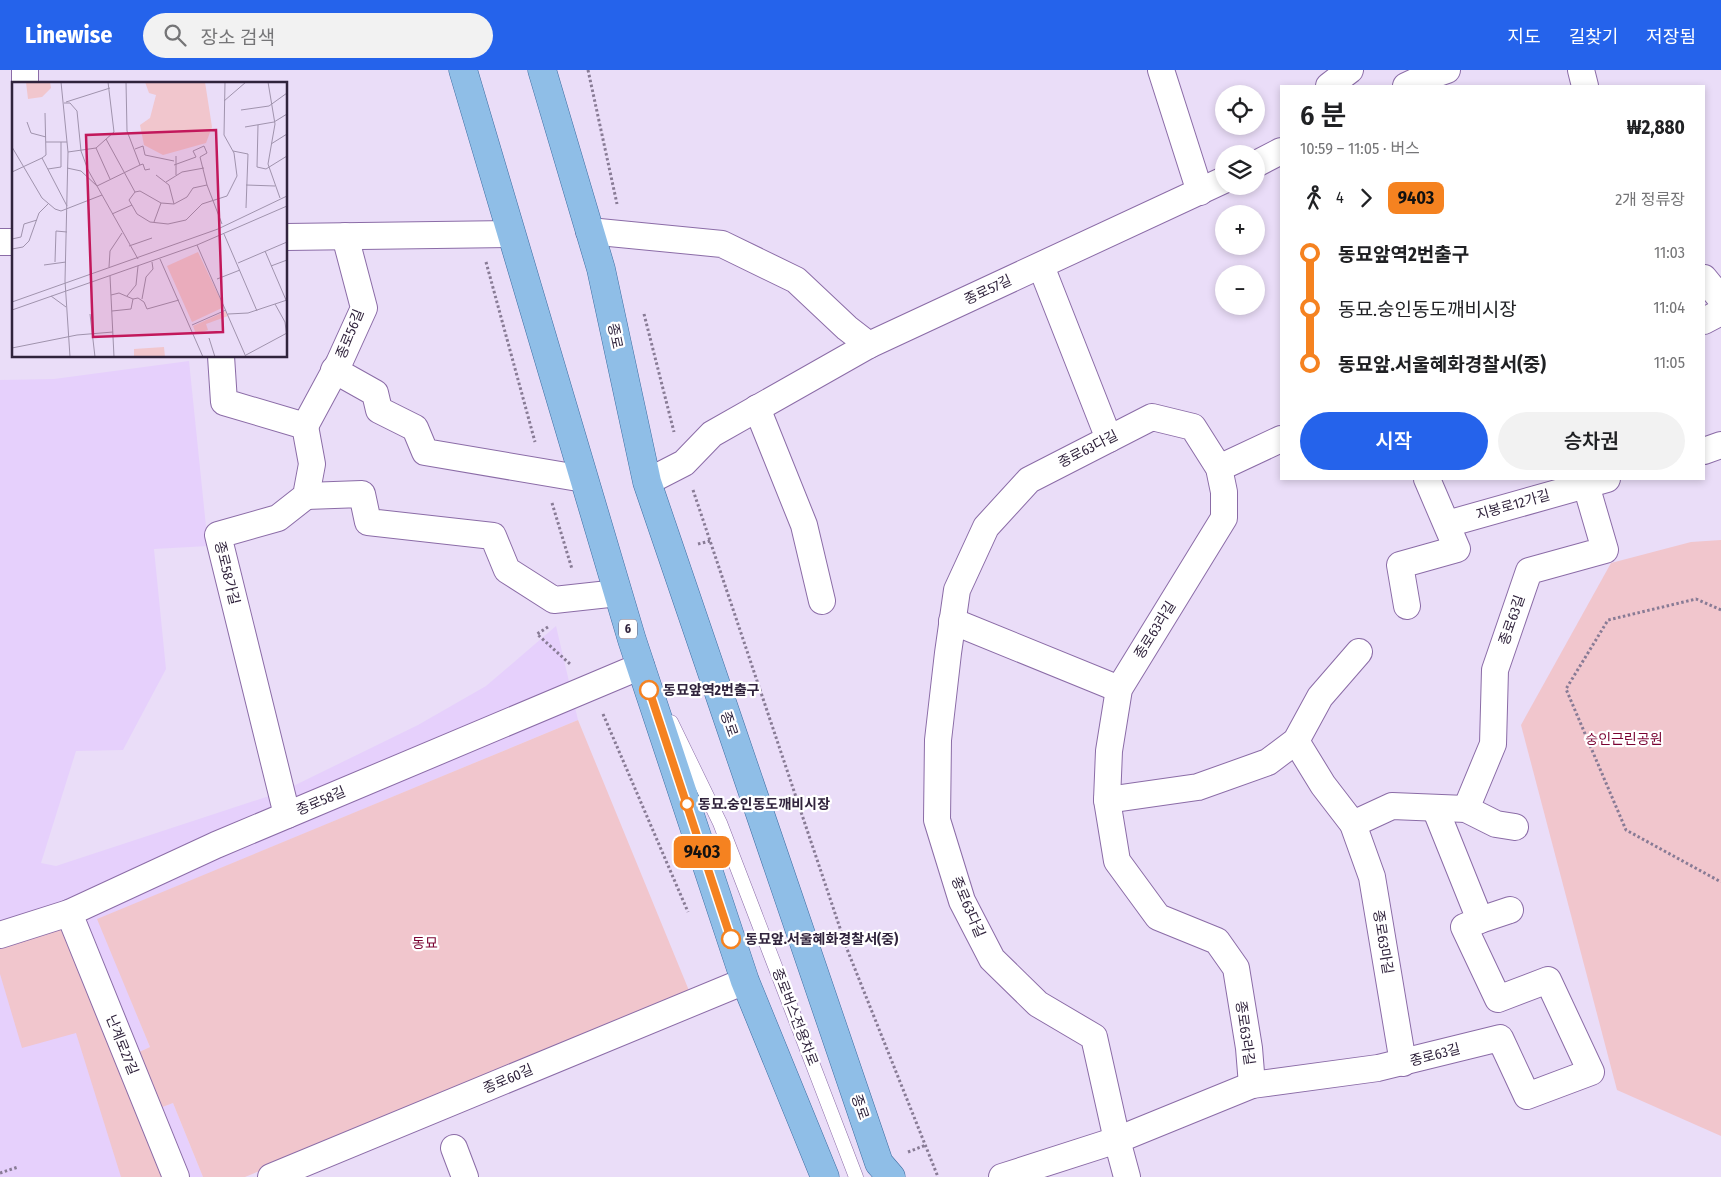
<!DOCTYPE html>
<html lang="ko">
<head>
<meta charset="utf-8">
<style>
	body { margin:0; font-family:"Fira Sans Condensed","Noto Sans KR",sans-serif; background:#f2f2f2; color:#202124; height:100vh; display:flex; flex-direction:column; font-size:19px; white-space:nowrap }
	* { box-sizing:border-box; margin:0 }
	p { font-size:16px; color:#757577 }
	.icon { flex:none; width:28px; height:28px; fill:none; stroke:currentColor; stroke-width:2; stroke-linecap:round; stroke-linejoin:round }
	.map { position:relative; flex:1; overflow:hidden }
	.sheet { position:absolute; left:1280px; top:15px; width:425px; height:395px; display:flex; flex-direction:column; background:#fff; border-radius:0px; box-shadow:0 2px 8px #0003 }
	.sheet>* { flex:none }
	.badge { padding:0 10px; border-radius:8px; font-size:18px; line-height:32px }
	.controls { position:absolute; left:1215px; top:15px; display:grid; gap:10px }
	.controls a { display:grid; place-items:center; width:50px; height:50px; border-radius:50%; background:#fff; box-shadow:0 2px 8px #0003; font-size:25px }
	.map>.badge { position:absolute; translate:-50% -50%; box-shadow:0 0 0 2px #fff }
	.legs { display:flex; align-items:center; gap:8px; height:55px; padding:0 20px; font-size:16px }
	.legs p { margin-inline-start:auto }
	.head { display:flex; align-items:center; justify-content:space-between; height:85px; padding:0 20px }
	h1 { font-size:28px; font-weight:600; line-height:38px }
	.button { display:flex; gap:10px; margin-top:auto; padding:10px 20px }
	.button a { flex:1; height:58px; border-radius:30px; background:#2563eb; color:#fff; font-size:20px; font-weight:600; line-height:58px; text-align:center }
	.button a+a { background:#f2f2f2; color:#202124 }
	ul { padding:0 20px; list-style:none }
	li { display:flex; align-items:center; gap:18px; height:55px; font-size:19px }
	li i { display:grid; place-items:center; width:8px; height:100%; margin:0 6px; background:currentColor }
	li i::after { content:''; width:12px; height:12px; margin:-6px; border:4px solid; border-radius:50%; background:#fff }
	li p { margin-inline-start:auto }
	li:first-child i { background:linear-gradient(#0000 50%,currentColor 0) }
	li:last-child i { background:linear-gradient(currentColor 50%,#0000 0) }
	header { display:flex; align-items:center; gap:30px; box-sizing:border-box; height:70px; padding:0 25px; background:#2563eb; color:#fff }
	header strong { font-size:24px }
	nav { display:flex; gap:28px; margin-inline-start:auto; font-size:18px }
	.search { width:350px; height:45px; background:#f2f2f2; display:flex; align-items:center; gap:12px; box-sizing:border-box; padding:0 18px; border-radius:28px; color:#757577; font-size:19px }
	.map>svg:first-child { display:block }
</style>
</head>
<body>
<header>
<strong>Linewise</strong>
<div class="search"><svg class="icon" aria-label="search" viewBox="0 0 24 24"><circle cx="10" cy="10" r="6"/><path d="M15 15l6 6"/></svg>장소 검색</div>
<nav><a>지도</a><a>길찾기</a><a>저장됨</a></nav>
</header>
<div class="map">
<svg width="1721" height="1107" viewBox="0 0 1721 1107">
	<rect width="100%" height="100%" fill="#eaddf8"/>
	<path fill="#e6d0fc" d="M189 291 208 476 154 479 166 599 123 680 76 681 41 793 56 796 281 722 418 655 486 616 556 556 578 650 98 849 150 977 137 983 160 1038 173 1033 203 1107H0V310L54 309Z"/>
	<g fill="#f1c6cd">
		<path d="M1721 470V1066L1617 1020 1521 655 1611 493 1691 472Z"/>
		<path d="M578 650 690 923 245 1107H203L173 1033 160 1038 137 983 150 977 97 849Z"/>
		<path d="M64 857 167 1107H121L76 963 22 978 0 904V879L50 859Z"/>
	</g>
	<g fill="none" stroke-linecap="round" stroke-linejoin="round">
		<g stroke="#8b6ca7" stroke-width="15">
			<path id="lane" d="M671 652 720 753 856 1107"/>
		</g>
		<g stroke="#8b6ca7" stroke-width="28">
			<g id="street">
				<path d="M25 0V14"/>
				<path d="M1161 0 1200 122"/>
				<path d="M1581 0 1585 16"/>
				<path d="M1329 16 1350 0"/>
				<path d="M1406 16 1421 9 1447 0"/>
				<path d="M1256 94 1281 81"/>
				<path d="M589 161 722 174 796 210 847 258 869 275"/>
				<path d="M286 167 511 164"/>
				<path d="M0 172H14"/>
				<path d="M1041 196 1109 369"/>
				<path d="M1704 208 1721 229"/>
				<path d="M1704 251 1721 242"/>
				<path d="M221 286 224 332 305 356 312 394 306 426 278 448 218 465 287 745"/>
				<path d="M334 300 375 323 379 340 415 358 425 382 584 409"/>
				<path d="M757 338 804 455 822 531"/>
				<path d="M305 356 339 293 364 238 345 166"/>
				<path d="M1704 381 1721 375"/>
				<path d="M1219 398 1281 369"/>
				<path d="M647 412 684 393 712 364 869 275 1224 110"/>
				<path d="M306 426 362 424 368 452 493 466 507 500 554 530 618 523"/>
				<path d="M1447 454 1607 409"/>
				<path d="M1407 536 1400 495 1457 479 1427 409"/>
				<path d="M952 551 1119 619"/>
				<path d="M1296 671 1323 715 1353 754 1372 807 1403 993"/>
				<path d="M1107 730 1198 717 1268 692 1296 671 1320 627 1359 582"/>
				<path d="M1466 739 1493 674 1495 600 1529 501 1605 480 1586 415"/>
				<path d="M1353 754 1392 736 1466 739 1496 754 1515 757"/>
				<path d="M69 843 176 1107"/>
				<path d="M1480 850 1510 840"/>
				<path d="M0 865 69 843 216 775 641 596"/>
				<path d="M454 1078 465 1107"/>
				<path d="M271 1107 745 911"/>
				<path d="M1002 1107 1117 1070 1252 1015 1378 998 1500 968 1527 1026 1591 1002 1548 910 1498 929 1464 857 1480 850 1435 738"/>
				<path d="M1127 1107 1117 1070 1094 967 1038 934 992 889 962 831 937 750 938 670 948 583 957 520 986 457 1029 410 1152 347 1193 357 1219 398 1224 422V448L1119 619 1109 681 1107 730 1117 791 1158 847 1217 871 1236 898 1249 978 1252 1015"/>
			</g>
		</g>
		<g stroke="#3d6ca1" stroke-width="29">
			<g id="primary">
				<path d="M463 0 632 570 745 911 825 1107"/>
				<path d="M542 0 601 199 647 412 879 1093 891 1107"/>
			</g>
		</g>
		<g stroke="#887b95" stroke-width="3" stroke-dasharray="2.5 2.5" stroke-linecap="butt">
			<path d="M588 0 617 134"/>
			<path d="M486 192 535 372"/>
			<path d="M644 244 674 362"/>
			<path d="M693 420 847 879 938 1107"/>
			<path d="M552 433 572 499"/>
			<path d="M698 474 710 471"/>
			<path d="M1721 540 1696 529 1608 550 1566 619 1626 760 1721 812"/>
			<path d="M548 557 537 564 570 594"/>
			<path d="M603 644 688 842"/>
			<path d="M908 1082 926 1075"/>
			<path d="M0 1103 18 1097"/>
		</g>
		<use href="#lane" stroke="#fff" stroke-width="14"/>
		<use href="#street" stroke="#fff" stroke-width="26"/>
		<use href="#primary" stroke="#8fbee7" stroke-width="28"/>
	</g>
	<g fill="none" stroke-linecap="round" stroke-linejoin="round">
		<g stroke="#fff" stroke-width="11">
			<path id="line-1" d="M649 620 731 869"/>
		</g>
		<use href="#line-1" stroke="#f58220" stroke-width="8"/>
	</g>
	<g fill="#fff" stroke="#f58220" stroke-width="2.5">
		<circle cx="649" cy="620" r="9"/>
		<circle cx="687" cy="734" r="6"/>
		<circle cx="731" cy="869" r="9"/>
	</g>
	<g text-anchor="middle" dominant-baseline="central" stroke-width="4.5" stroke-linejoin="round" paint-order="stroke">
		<rect fill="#fff" stroke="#6e6576" stroke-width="1" x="619" y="549.5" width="18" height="19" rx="4"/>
		<g font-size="12" font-weight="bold" fill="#30233c">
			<text x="628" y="559">6</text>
		</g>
		<g font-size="14" fill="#30233c" stroke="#fff">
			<text transform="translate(988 220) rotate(-25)">종로57길</text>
			<text transform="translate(350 264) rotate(-68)">종로56길</text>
			<text transform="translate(615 266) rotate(78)">종로</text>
			<text transform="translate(1088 379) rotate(-27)">종로63다길</text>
			<text transform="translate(1513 435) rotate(-16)">지봉로12가길</text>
			<text transform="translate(227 503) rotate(76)">종로58가길</text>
			<text transform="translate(1512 550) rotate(-71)">종로63길</text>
			<text transform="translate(1155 560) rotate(-58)">종로63라길</text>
			<text transform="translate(729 654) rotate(71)">종로</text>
			<text transform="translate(321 731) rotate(-23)">종로58길</text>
			<text transform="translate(968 837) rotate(67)">종로63다길</text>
			<text transform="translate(1383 872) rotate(81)">종로63마길</text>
			<text transform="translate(795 947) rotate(69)">종로버스전용차로</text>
			<text transform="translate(1245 963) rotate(82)">종로63라길</text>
			<text transform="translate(122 975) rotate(68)">난계로27길</text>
			<text transform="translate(1435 985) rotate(-15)">종로63길</text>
			<text transform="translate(508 1009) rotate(-23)">종로60길</text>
			<text transform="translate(860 1037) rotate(71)">종로</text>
		</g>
		<g font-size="14" font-weight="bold" fill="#30233c" stroke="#fff" text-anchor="start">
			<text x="663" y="620">동묘앞역2번출구</text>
			<text x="698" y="734">동묘.숭인동도깨비시장</text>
			<text x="745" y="869">동묘앞.서울혜화경찰서(중)</text>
		</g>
		<g font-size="14" fill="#7a0332" stroke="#fff">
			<text x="1624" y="669">숭인근린공원</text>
			<text x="425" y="873">동묘</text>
		</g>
	</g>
	<g transform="translate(12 12)">
		<rect width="275" height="275" fill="#eaddf8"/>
		<path d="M14 0H38L39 6 30 15 16 17ZM133 0H193L200 45 194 61 151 73 132 63 128 43 138 36 144 13 137 11ZM186 170 212 225 180 240 155 184ZM214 229 216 234 194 242 196 248 184 252 181 244ZM152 265 153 275H122V267Z" fill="#f1c6cd"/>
		<path fill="none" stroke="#a093ad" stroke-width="1" d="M49 0 56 70 53 199 58 275M114 0 115 49 128 83 131 82 133 88 138 87M256 0 263 42 256 82 268 116M212 19 234 0M54 20 98 6M52 21H58L65 29 69 69 76 88 126 177M229 28 257 24 275 11M15 40 19 51 34 55M246 43 245 85 254 87 275 74M233 45 262 40 275 32M94 57 123 110M34 60H55M259 62 275 52M0 65 30 116 43 127 49 129 90 113M84 66 98 97M123 67 131 64 133 73 162 79M221 69 236 72 234 126M56 70 84 66 102 50 96 0M164 74V93M30 76 55 124M30 76 34 73 33 31M162 83 184 75 181 69 192 64 195 71 188 75 195 103 210 142M55 86 69 89 85 104M36 87 49 85V60M0 90 30 76M144 93 157 103 162 122M154 100 170 90 192 86M234 103 263 104M85 104 128 83M123 110 117 118 125 132 138 140 156 142 174 138 190 122 215 114 225 94 222 71 212 53 213 0M123 110 128 109 149 121 162 122 175 115 181 106 195 103M100 132 120 123M142 140 149 121M212 152 245 229M0 157 9 155 12 142 25 138M185 163 234 275M117 164 140 156M0 167 11 165 17 159 27 131 36 122M253 169 274 218M148 177 191 275M43 180 44 149 55 150M226 181 275 160M32 183 54 180M259 184 275 178M97 185 98 169 110 151M98 194 102 275M205 197 228 188M99 213 107 211 121 217M39 214 54 225M115 214 124 203 126 184M130 217 134 195 141 187 140 180M0 220 206 147 275 114M263 222 273 240 275 256M0 228 185 163 275 124M100 229 119 227 121 217 126 216 132 220 135 227 167 218M78 232 83 275M216 232 236 231 275 218M180 243 214 228M197 256 203 275M0 266 65 253 101 250M234 273 275 251"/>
		<path fill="#c2185b" fill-opacity="0.15" stroke="#c2185b" stroke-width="2.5" d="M204 48 211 250 81 255 74 53Z"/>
		<rect width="275" height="275" fill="none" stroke="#30233c" stroke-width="2.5"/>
	</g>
</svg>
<div class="controls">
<a><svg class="icon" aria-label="locate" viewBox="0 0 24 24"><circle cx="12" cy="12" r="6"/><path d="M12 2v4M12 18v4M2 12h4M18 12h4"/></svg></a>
<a><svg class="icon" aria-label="layers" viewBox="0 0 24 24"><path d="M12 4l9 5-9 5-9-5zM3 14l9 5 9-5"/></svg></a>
<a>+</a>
<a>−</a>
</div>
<b class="badge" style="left:702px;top:782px;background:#f58220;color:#111">9403</b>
<section class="sheet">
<div class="head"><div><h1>6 분</h1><p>10:59 – 11:05 · 버스</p></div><b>₩2,880</b></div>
<div class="legs"><svg class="icon" aria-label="walk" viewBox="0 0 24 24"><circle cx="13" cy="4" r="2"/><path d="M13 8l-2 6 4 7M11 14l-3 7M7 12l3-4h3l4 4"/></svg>4<svg class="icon" aria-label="forward" viewBox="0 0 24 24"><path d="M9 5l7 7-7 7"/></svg><b class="badge" style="background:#f58220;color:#111">9403</b><p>2개 정류장</p></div>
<ul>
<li><i style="color:#f58220"></i><b>동묘앞역2번출구</b><p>11:03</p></li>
<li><i style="color:#f58220"></i><span>동묘.숭인동도깨비시장</span><p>11:04</p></li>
<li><i style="color:#f58220"></i><b>동묘앞.서울혜화경찰서(중)</b><p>11:05</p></li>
</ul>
<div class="button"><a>시작</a><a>승차권</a></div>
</section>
</div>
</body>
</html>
